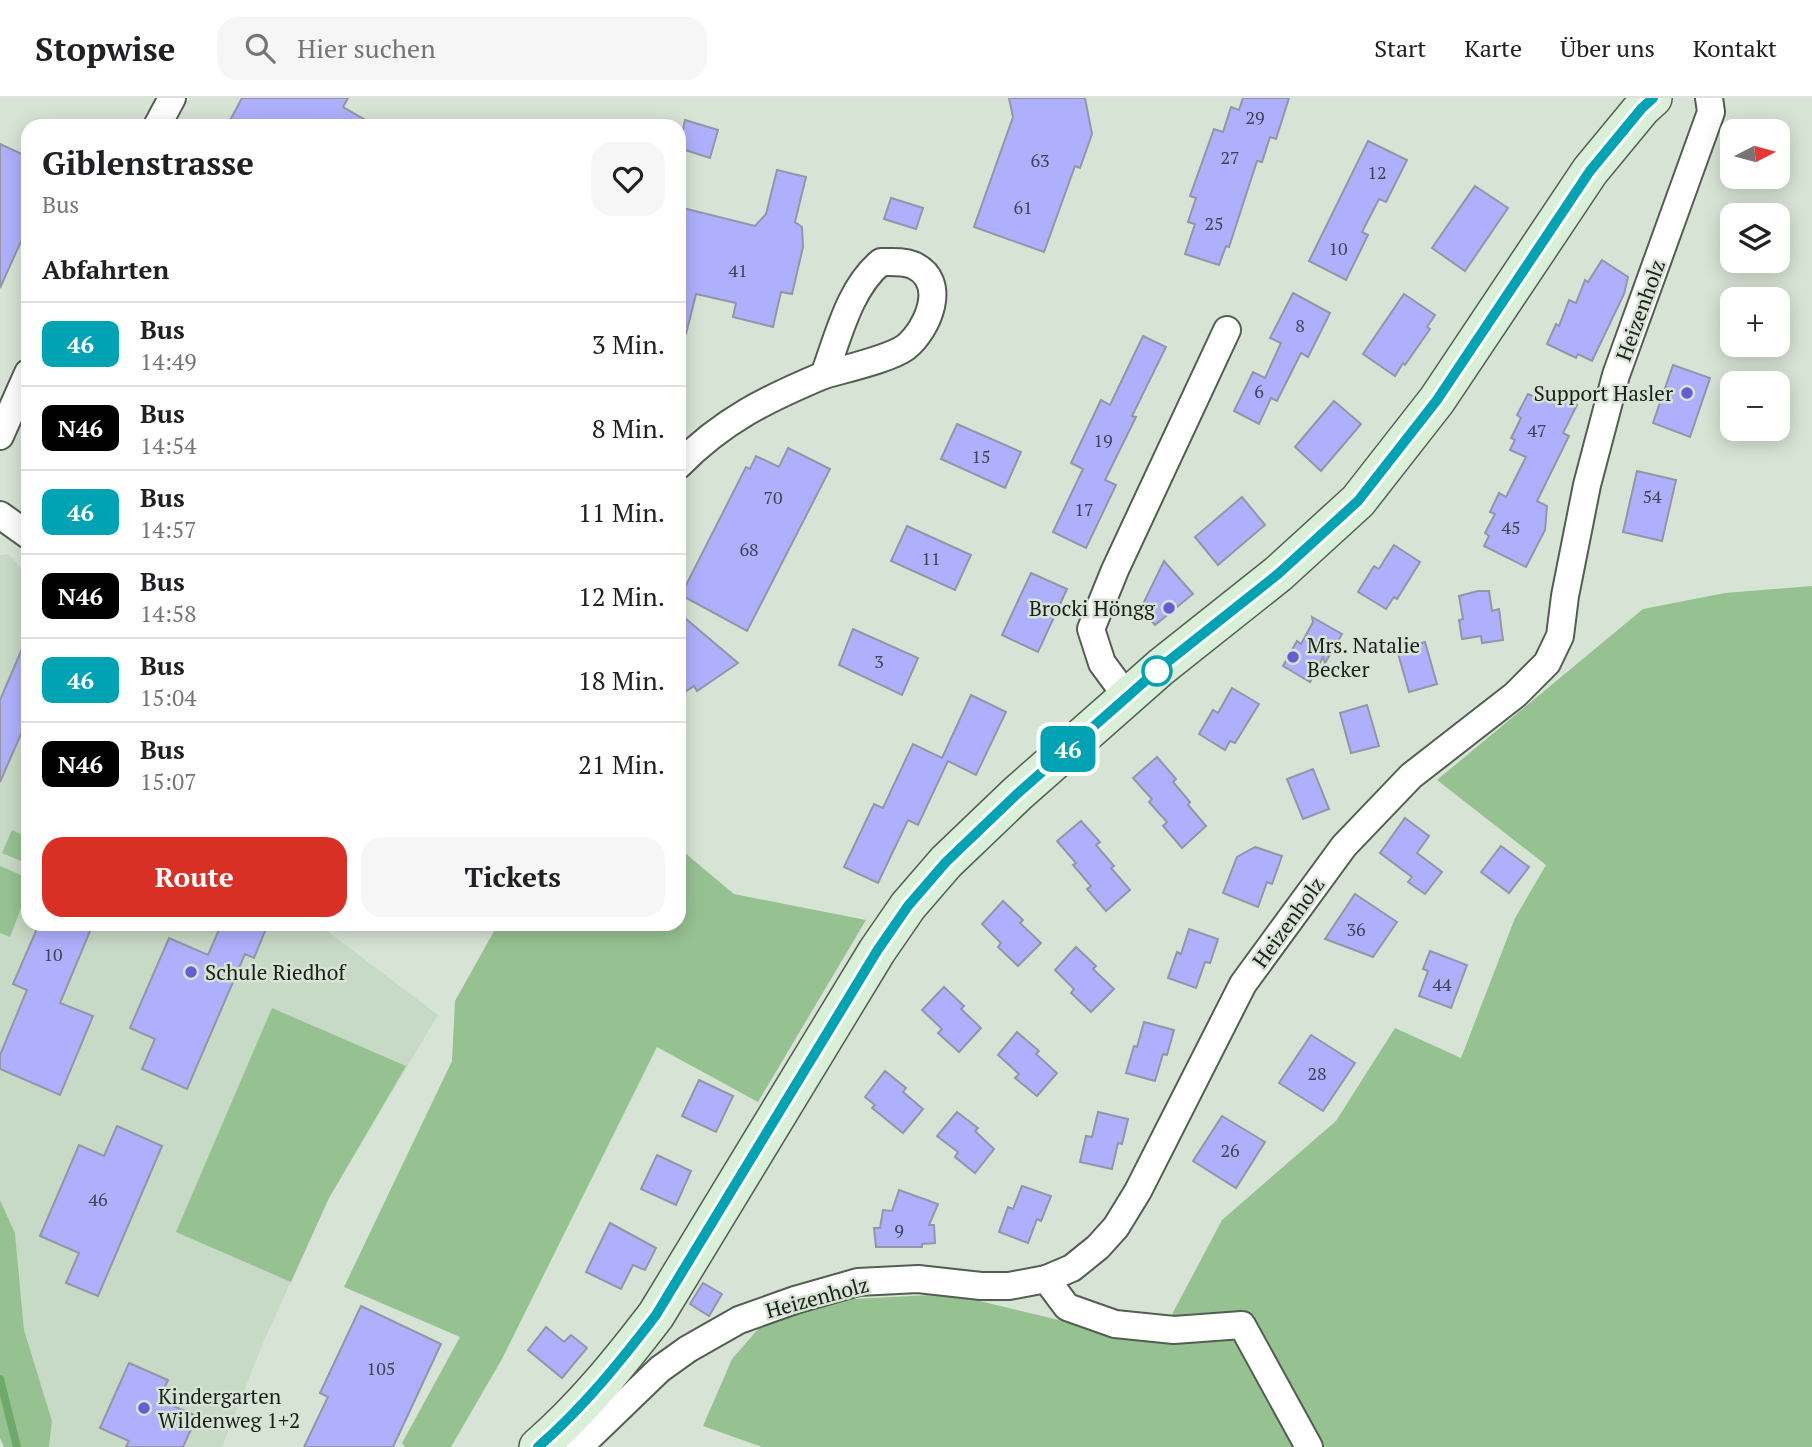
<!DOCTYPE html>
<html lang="de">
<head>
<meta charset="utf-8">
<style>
	body { margin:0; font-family:"PT Serif",serif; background:#f6f6f6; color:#202124; height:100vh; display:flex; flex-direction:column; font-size:26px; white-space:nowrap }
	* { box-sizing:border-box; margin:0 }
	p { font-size:23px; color:#757577 }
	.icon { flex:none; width:38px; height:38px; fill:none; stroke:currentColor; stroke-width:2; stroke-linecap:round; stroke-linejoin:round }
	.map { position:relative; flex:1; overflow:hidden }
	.drawer { position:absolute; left:21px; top:21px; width:665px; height:812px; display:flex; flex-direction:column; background:#fff; border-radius:21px; box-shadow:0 4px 18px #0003 }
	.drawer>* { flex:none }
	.badge { padding:0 14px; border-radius:10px; font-size:24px; line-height:46px }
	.needle { width:46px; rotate:84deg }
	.buttons { position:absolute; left:1720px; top:21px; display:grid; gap:14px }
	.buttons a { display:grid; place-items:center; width:70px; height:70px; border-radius:14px; background:#fff; box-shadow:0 4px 18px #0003; font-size:35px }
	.map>.badge { position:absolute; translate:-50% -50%; box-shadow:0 0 0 4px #fff }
	h2 { padding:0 21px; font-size:26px; line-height:63px }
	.round { display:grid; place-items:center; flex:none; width:74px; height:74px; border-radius:21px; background:#f6f6f6 }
	.headline { display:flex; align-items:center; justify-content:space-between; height:119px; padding:0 21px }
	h1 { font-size:33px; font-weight:700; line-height:52px }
	.primary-button { display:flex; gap:14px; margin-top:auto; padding:14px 21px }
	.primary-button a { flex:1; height:80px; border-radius:21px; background:#d93025; color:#fff; font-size:28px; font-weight:700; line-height:80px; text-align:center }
	.primary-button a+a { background:#f6f6f6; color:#202124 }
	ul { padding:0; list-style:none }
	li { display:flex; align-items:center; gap:21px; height:84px; padding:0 21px; border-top:2px solid #e0e0e0 }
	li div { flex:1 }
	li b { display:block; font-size:26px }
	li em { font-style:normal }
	li .badge { min-width:77px; font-weight:700; text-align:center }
	header { display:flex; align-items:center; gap:42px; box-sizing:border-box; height:98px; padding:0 35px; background:#fff; border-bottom:2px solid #e0e0e0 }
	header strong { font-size:33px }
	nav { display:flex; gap:38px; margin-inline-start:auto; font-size:24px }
	.search { width:490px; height:63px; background:#f6f6f6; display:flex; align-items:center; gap:18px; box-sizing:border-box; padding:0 24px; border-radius:21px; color:#757577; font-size:26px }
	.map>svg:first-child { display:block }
</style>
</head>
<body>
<header>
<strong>Stopwise</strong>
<div class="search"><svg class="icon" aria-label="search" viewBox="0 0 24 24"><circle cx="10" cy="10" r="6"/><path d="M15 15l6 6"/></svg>Hier suchen</div>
<nav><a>Start</a><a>Karte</a><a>Über uns</a><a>Kontakt</a></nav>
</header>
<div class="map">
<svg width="1812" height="1349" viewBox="0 0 1812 1349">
	<rect width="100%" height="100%" fill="#d7e4d5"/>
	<path fill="#c7dac5" d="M8 456 28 477V826H293L305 831 308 826H318L438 917 329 1100 263 1245 222 1349H49L52 1323 24 1232 15 1135 0 1102V457Z"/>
	<g fill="#96c292">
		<path d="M1812 488V1349H762L703 1328 732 1261 765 1223 834 1202 930 1197 963 1199 1121 1237 1169 1222 1222 1122 1336 1023 1395 930 1461 960 1515 820 1546 767 1437 682 1643 511 1725 495Z"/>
		<path d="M12 732 28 739V766L2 755Z"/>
		<path d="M679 750 734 796 866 822 758 1004 657 949 502 1261 451 1349H405L402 1345 460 1239 344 1189 452 963 455 903 498 826H679Z"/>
		<path d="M0 768 28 780V792L10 839 0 835Z"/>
		<path d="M272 910 406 968 329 1100 291 1184 176 1134Z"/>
		<path d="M0 1102 15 1135 24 1232 52 1323 49 1349H4L0 1340Z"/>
	</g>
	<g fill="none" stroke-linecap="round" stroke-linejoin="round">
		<path stroke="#6fa96a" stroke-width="8" d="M0 1281 17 1349"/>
	</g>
	<g fill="#aeb0fd" stroke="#9495a6" stroke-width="2">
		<path d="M242 0H348L343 9 376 28H227Z"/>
		<path d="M1009 0H1085L1092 36 1080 70 1075 68 1044 154 974 129 1013 19Z"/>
		<path d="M1243 0H1289L1276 41 1270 39 1262 64 1257 63 1229 149 1226 148 1219 167 1185 156 1195 126 1188 124 1196 100 1190 98 1214 31 1223 34 1231 9 1239 12Z"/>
		<path d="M685 22 718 32 710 60 679 50Z"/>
		<path d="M1368 43 1407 62 1386 104 1379 101 1362 134 1368 137 1346 182 1309 163Z"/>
		<path d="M0 46 28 59V141L23 139 0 190Z"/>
		<path d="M777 72 806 79 795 124 802 129 803 149 792 196 781 194 773 229 733 219 736 205 696 196 686 236 679 235V109L755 128 766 116Z"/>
		<path d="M1475 88 1508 110 1465 173 1432 150Z"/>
		<path d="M891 100 923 110 916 131 884 121Z"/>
		<path d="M1602 162 1628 179 1624 196 1592 263 1578 256 1576 260 1547 246 1556 226 1559 228 1569 202 1576 205 1585 182 1588 184Z"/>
		<path d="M1293 195 1330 215 1308 259 1301 255 1277 303 1271 300 1259 326 1234 313 1253 274 1265 280 1281 245 1270 240Z"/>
		<path d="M1404 196 1435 217 1427 229 1430 231 1405 267 1403 265 1395 278 1363 256Z"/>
		<path d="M1143 238 1166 249 1132 318 1136 319 1105 382 1116 387 1086 450 1053 434 1083 371 1071 365 1101 302 1110 307Z"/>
		<path d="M1673 267 1710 280 1690 339 1653 325Z"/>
		<path d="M1540 289 1577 307 1563 335 1569 338 1537 403 1547 408 1545 432 1526 469 1484 448 1489 438 1485 435 1495 416 1490 414 1499 395 1506 399 1526 359 1510 352 1515 342 1511 340 1521 320 1517 317 1528 296 1535 299Z"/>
		<path d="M1334 303 1361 326 1321 373 1295 349Z"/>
		<path d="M957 326 1021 354 1005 390 941 361Z"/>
		<path d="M788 350 830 371 747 533 681 497 746 369 750 371 756 358 779 369Z"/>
		<path d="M1637 373 1676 382 1662 443 1623 434Z"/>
		<path d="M1242 399 1265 427 1218 467 1195 439Z"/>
		<path d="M907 428 971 457 955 492 891 463Z"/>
		<path d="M1394 447 1420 464 1397 501 1394 499 1386 511 1358 494 1374 468 1379 471Z"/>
		<path d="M1164 463 1193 496 1155 527 1141 510Z"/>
		<path d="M1031 475 1067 491 1038 554 1002 537Z"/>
		<path d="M1478 493H1489L1492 513 1499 511 1503 542 1482 545 1481 538 1462 541 1459 522 1463 521 1459 498Z"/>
		<path d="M679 515 738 565 697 593 694 588 679 598Z"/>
		<path d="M1312 519 1342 536 1325 565 1323 559 1310 584 1283 568 1297 543 1301 546 1313 524Z"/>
		<path d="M853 531 918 560 902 597 839 567Z"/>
		<path d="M28 537V620L0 684V602Z"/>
		<path d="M1425 544 1437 586 1409 594 1397 552Z"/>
		<path d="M1232 590 1259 606 1235 645 1230 643 1225 652 1199 636 1213 612 1218 615Z"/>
		<path d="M971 597 1006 614 976 677 948 663 918 727 908 722 878 785 844 769 874 706 883 710 913 646 942 660Z"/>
		<path d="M1367 607 1379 648 1351 655 1340 615Z"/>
		<path d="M1157 659 1176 681 1173 684 1190 704 1188 707 1206 728 1182 750 1163 728 1167 724 1149 704 1152 701 1133 680Z"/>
		<path d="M1313 671 1329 711 1303 721 1287 681Z"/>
		<path d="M1405 720 1429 738 1417 755 1442 774 1425 796 1408 784 1412 779 1380 755Z"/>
		<path d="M1081 723 1100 744 1096 747 1114 768 1111 770 1130 792 1106 813 1087 791 1091 788 1073 767 1076 765 1057 743Z"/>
		<path d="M1501 748 1529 769 1509 795 1481 774Z"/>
		<path d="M1255 749 1282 758 1272 786 1267 784 1258 809 1223 795 1237 759Z"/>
		<path d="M1355 796 1397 824 1373 859 1325 841Z"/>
		<path d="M1003 803 1023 822 1020 825 1041 845 1018 868 998 849 1001 845 982 826Z"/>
		<path d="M39 826H93L60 905 93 918 60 997 0 971V957L27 892 13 886Z"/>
		<path d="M231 826H268L254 860 245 856 187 991 142 971 155 941 130 930 169 840 208 857 221 827 229 830Z"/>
		<path d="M1189 831 1218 841 1210 865 1205 864 1196 890 1168 880 1177 854 1181 856Z"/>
		<path d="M1076 849 1096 868 1093 871 1114 891 1091 914 1071 895 1074 891 1055 872Z"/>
		<path d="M1430 853 1467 867 1451 910 1419 898 1428 873 1423 871Z"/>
		<path d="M944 889 964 908 961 911 981 930 959 954 938 935 942 931 922 912Z"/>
		<path d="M1144 924 1174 932 1167 957 1163 956 1155 983 1126 975 1134 948 1137 949Z"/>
		<path d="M1017 934 1039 953 1036 956 1057 975 1037 998 1015 980 1019 976 998 957Z"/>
		<path d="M1311 937 1355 965 1323 1013 1279 985Z"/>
		<path d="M885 973 906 990 903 994 923 1011 903 1035 872 1010 875 1007 865 999Z"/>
		<path d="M699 982 733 998 716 1034 682 1018Z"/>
		<path d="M957 1014 978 1030 975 1033 994 1051 975 1075 955 1059 958 1054 937 1038Z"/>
		<path d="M1098 1014 1128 1021 1122 1046 1118 1045 1112 1071 1080 1064 1086 1038 1092 1039Z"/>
		<path d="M1222 1018 1265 1044 1236 1090 1193 1063Z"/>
		<path d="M117 1028 162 1048 98 1198 66 1185 79 1155 40 1138 79 1047 104 1058Z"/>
		<path d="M657 1057 691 1073 676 1107 641 1091Z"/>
		<path d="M1022 1088 1051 1098 1041 1123 1037 1121 1028 1145 999 1134 1008 1109 1013 1111Z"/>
		<path d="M899 1092 938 1106 929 1127H934L935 1145 922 1146V1149H876L874 1130H880L883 1112 892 1113Z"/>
		<path d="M610 1125 656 1150 645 1172 633 1167 621 1191 586 1174Z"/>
		<path d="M703 1185 722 1196 709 1218 690 1206Z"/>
		<path d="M361 1208 441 1246 393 1349H304L328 1299 320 1295Z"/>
		<path d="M546 1229 564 1244 571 1237 587 1250 562 1280 528 1252Z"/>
		<path d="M129 1265 168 1282 159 1302 197 1318 183 1349H126L129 1343 100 1330Z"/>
	</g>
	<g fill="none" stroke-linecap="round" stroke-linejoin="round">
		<g stroke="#525e51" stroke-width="30">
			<g id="street">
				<path d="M157 28 172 0"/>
				<path d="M881 164C892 164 903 163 913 167 949 183 928 231 906 249 890 261 844 271 824 277 838 240 849 190 881 164Z"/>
				<path d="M0 338 28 275"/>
				<path d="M679 367C723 322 767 301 824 277"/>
				<path d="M0 417 28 437"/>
				<path d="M1127 599 1102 565 1091 531 1115 472 1227 232"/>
				<path d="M1046 1181 1067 1209 1115 1226 1174 1232 1242 1227 1309 1349"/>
				<path d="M579 1349 660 1271 688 1251 739 1222 795 1202 858 1184 918 1181 981 1188H1009L1046 1181 1072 1170 1098 1149 1116 1129 1138 1093 1243 886 1344 748 1411 678 1515 597 1547 565 1560 538 1565 498 1587 387 1616 277 1711 14 1709 0"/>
			</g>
		</g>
		<g stroke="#525e51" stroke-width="40">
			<path id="secondary" d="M538 1349C583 1310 620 1264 656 1217L877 853 908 808 946 764 1017 696 1161 569 1278 476 1358 403 1437 302 1590 73 1642 10 1653 0"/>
		</g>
		<use href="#street" stroke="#fff" stroke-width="26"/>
		<use href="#secondary" stroke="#d9efd7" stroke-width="37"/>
	</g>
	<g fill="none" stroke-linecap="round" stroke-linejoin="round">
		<g stroke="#fff" stroke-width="16">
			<path id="line" d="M538 1349C583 1310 620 1264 656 1217L877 853 908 808 946 764 1017 696 1161 569 1278 476 1358 403 1437 302 1590 73 1642 10 1653 0"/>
		</g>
		<use href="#line" stroke="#00a3b4" stroke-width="10"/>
	</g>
	<g fill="#675cd6" stroke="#d7e4d5" stroke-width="2.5">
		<circle cx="1687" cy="295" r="7"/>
		<circle cx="1169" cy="510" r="7"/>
		<circle cx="1293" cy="559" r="7"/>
		<circle cx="191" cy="874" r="7"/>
		<circle cx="144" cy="1310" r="7"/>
	</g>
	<circle fill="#fff" stroke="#00a3b4" stroke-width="3.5" cx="1157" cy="573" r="14"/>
	<g text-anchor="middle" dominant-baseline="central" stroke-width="5" stroke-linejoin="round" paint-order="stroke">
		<g font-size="18" fill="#404353">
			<text x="1255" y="19">29</text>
			<text x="1230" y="59">27</text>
			<text x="1040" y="62">63</text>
			<text x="1377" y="74">12</text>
			<text x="1023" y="109">61</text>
			<text x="1214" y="125">25</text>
			<text x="1338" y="150">10</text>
			<text x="738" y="172">41</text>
			<text x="1300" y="227">8</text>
			<text x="1259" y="293">6</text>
			<text x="1537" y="332">47</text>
			<text x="1103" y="342">19</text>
			<text x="981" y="358">15</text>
			<text x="1652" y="398">54</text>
			<text x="773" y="399">70</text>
			<text x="1084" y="411">17</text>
			<text x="1511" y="429">45</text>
			<text x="749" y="451">68</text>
			<text x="931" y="460">11</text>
			<text x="879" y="563">3</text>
			<text x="1356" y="831">36</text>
			<text x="53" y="856">10</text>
			<text x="1442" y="886">44</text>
			<text x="1317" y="975">28</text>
			<text x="1230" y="1052">26</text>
			<text x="98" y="1101">46</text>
			<text x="899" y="1132">9</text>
			<text x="381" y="1270">105</text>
		</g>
		<g font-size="21" fill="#1b1f1a" stroke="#d7e4d5">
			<text transform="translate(1640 212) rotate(-70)">Heizenholz</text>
			<text transform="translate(1288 824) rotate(-54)">Heizenholz</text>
			<text transform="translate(817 1199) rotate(-15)">Heizenholz</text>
		</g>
		<g font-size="21" fill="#1b1f1a" stroke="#d7e4d5" text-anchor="start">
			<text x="1673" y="295" text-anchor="end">Support Hasler</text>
			<text x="1155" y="510" text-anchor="end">Brocki Höngg</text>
			<text x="1307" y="547">Mrs. Natalie<tspan x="1307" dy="24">Becker</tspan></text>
			<text x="205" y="874">Schule Riedhof</text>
			<text x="158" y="1298">Kindergarten<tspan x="158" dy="24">Wildenweg 1+2</tspan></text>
		</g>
	</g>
</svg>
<div class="buttons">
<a><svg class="needle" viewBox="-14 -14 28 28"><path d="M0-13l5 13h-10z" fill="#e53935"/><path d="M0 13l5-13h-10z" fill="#757577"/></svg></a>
<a><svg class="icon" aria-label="layers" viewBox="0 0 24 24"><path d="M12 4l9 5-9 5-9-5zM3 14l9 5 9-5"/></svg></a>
<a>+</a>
<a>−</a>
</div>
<b class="badge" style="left:1068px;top:651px;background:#00a3b4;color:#fff">46</b>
<section class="drawer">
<div class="headline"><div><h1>Giblenstrasse</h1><p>Bus</p></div><a class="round"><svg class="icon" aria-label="heart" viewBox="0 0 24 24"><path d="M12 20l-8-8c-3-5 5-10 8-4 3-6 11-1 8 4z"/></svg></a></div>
<h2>Abfahrten</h2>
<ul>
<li><span class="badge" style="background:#00a3b4;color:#fff">46</span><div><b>Bus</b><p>14:49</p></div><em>3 Min.</em></li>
<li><span class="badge" style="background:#000;color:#fff">N46</span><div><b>Bus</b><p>14:54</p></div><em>8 Min.</em></li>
<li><span class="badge" style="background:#00a3b4;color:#fff">46</span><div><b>Bus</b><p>14:57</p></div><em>11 Min.</em></li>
<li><span class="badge" style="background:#000;color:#fff">N46</span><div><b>Bus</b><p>14:58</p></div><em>12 Min.</em></li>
<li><span class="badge" style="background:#00a3b4;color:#fff">46</span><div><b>Bus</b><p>15:04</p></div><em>18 Min.</em></li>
<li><span class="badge" style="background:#000;color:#fff">N46</span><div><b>Bus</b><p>15:07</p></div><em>21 Min.</em></li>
</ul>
<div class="primary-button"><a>Route</a><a>Tickets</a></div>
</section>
</div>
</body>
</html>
